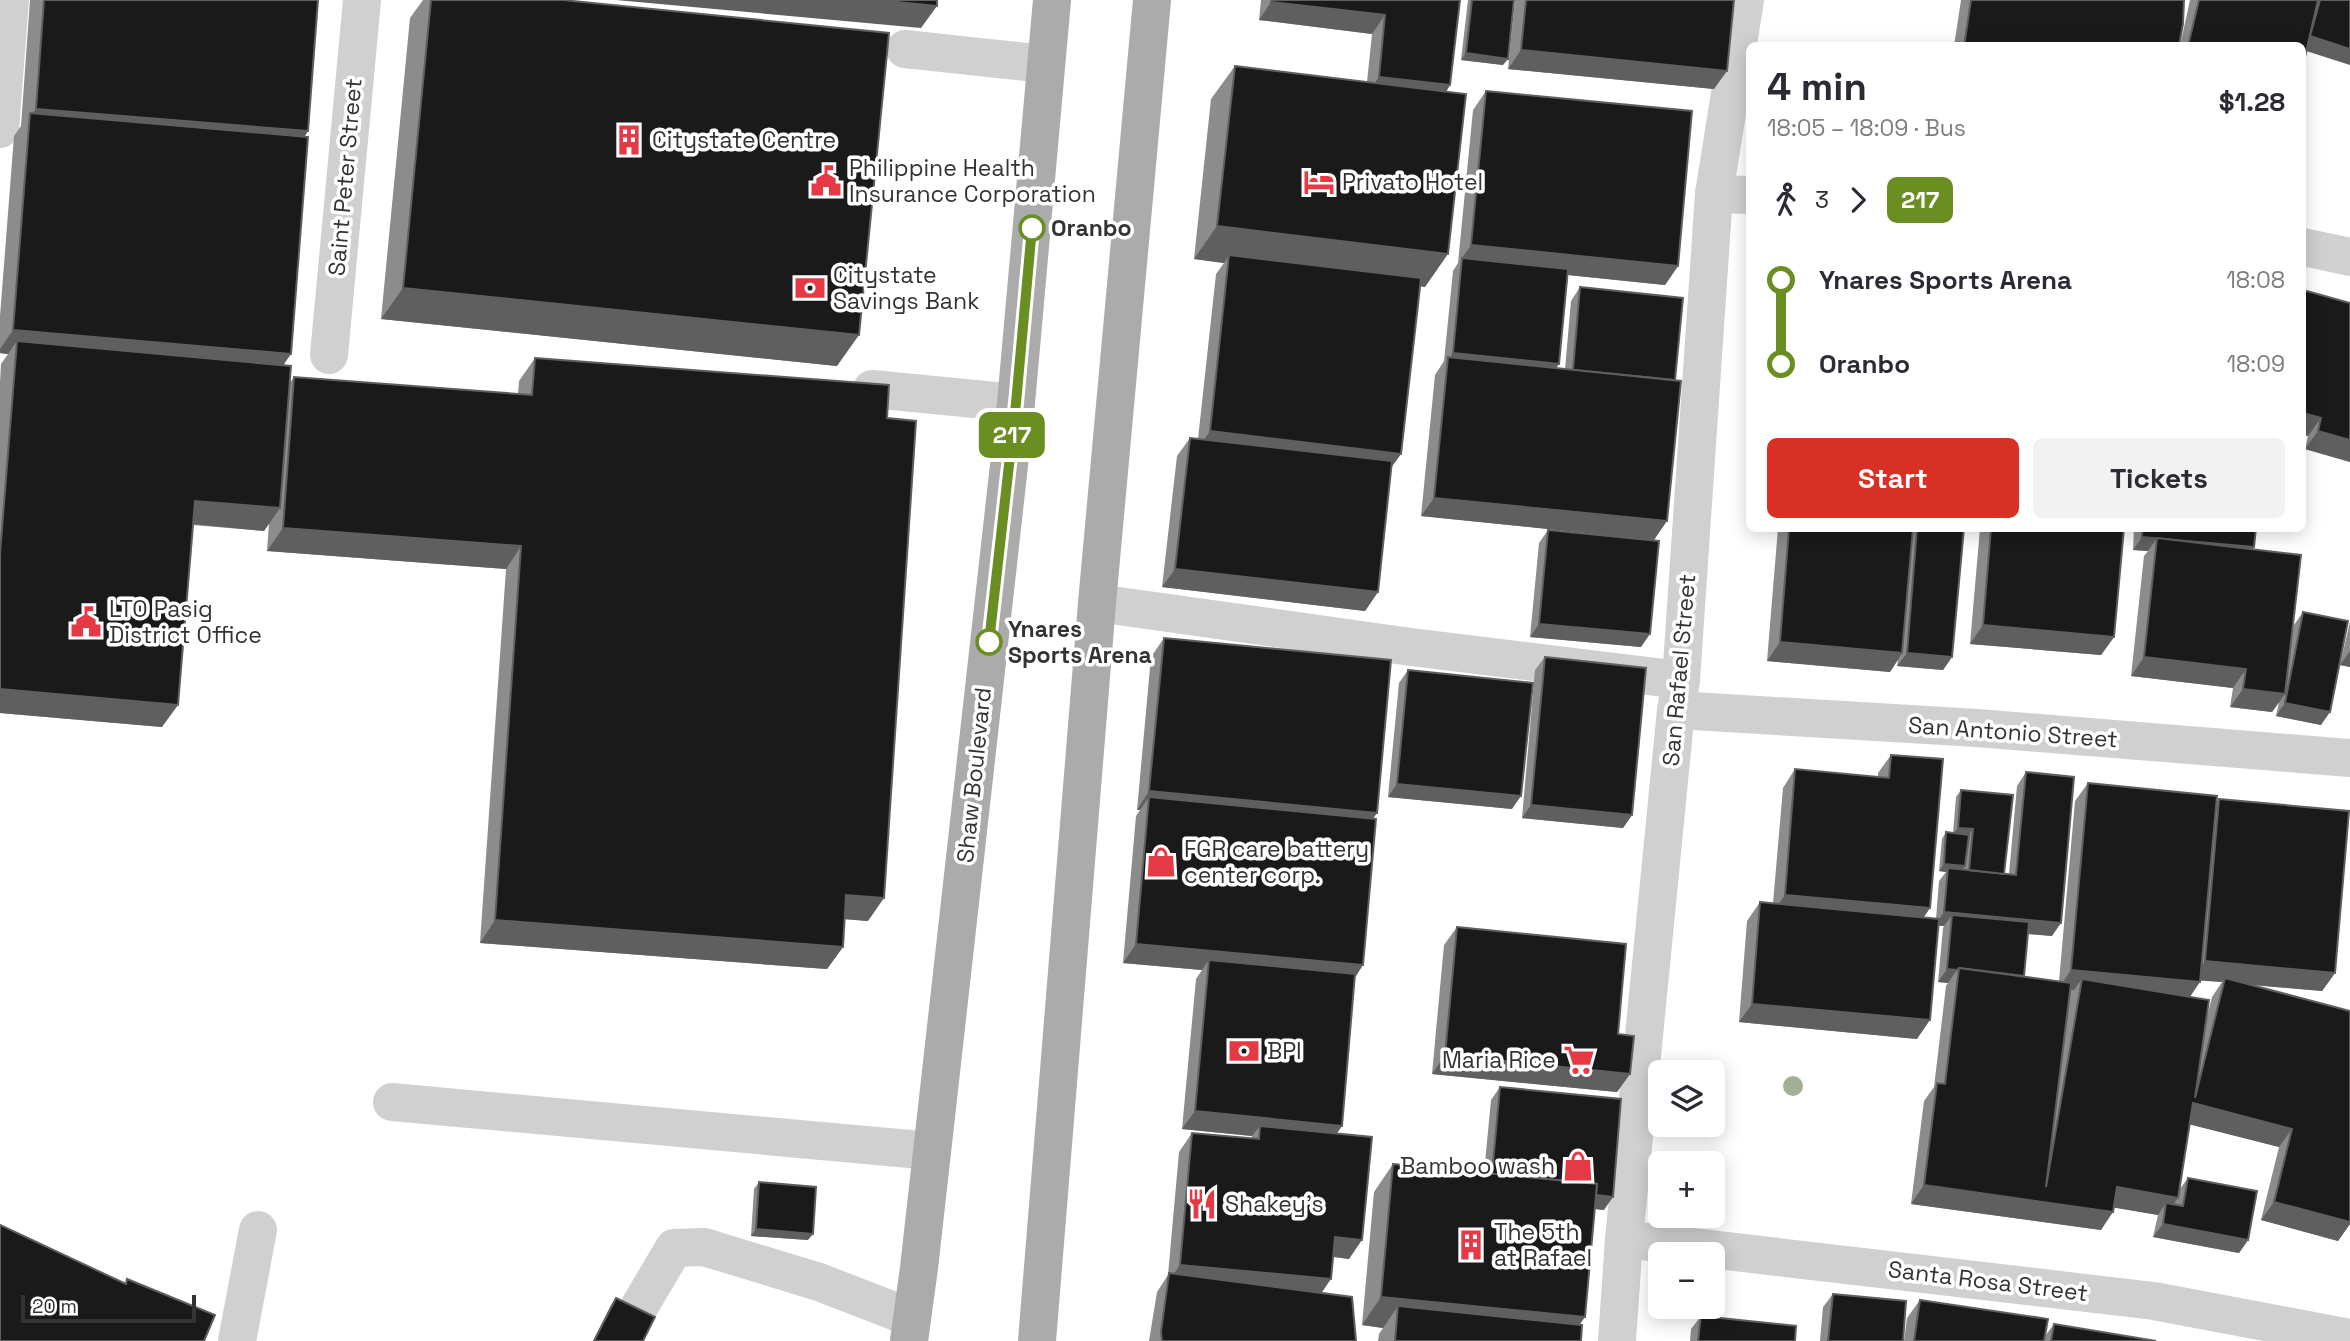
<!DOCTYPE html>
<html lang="en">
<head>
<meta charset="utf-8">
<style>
	body { margin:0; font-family:"Space Grotesk",sans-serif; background:#f2f2f3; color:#2b2b33; height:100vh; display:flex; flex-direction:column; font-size:26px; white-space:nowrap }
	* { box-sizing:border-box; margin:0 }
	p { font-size:23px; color:#7c7c81 }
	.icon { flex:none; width:38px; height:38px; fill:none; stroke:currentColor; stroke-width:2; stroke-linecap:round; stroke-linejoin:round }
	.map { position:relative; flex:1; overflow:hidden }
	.details { position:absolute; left:1746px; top:42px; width:560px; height:490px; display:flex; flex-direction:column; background:#fff; border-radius:10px; box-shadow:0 4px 18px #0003 }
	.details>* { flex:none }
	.badge { padding:0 14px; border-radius:10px; font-size:24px; line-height:46px }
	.fabs { position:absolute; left:1648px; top:1060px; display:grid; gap:14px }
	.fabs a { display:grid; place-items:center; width:77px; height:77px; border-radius:10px; background:#fff; box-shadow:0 4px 18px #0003; font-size:35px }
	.scale { position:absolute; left:21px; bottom:18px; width:175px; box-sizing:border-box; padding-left:7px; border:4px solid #333; border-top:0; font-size:19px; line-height:24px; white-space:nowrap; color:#333; -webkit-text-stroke:5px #fff; paint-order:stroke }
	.map>.badge { position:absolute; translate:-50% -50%; box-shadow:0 0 0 4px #fff }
	.legs { display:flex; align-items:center; gap:10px; height:77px; padding:0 21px; font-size:23px }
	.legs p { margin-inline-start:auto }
	.overview { display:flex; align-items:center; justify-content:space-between; height:119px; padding:0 21px }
	h1 { font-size:38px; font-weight:700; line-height:52px }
	.primary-button { display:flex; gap:14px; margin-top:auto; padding:14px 21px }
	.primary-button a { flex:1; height:80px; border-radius:10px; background:#d93025; color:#fff; font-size:28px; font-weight:700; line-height:80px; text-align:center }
	.primary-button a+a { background:#f2f2f3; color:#2b2b33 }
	ul { padding:0 21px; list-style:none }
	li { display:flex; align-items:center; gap:24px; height:84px; font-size:26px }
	li i { display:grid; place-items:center; width:10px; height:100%; margin:0 9px; background:currentColor }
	li i::after { content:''; width:18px; height:18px; margin:-9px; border:5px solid; border-radius:50%; background:#fff }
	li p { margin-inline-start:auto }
	li:first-child i { background:linear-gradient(#0000 50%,currentColor 0) }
	li:last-child i { background:linear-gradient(currentColor 50%,#0000 0) }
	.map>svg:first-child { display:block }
</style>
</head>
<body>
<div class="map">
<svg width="2350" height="1341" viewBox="0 0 2350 1341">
	<rect width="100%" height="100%" fill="#fff"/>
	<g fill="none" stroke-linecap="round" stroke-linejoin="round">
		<g stroke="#d0d0d0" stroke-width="38">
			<path d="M905 49 1046 64"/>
			<path d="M0 129 10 0"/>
			<path d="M1714 194 1750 195"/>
			<path d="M2303 247 2350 257"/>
			<path d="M329 355 362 0"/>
			<path d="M872 389 1016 403"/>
			<path d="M1097 603 1411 647 1681 680"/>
			<path d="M1676 710 1977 728 2350 758"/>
			<path d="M392 1102 932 1151"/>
			<path d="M1624 1239 2154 1301 2350 1338"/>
			<path d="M237 1341 258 1230"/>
			<path d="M619 1341 674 1248 704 1247 819 1282 912 1318"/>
			<path d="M1617 1341 1624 1239 1676 710 1681 680 1714 194 1745 0"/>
		</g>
		<g stroke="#ababab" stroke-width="38">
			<path d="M909 1341 919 1268 1016 403 1052 0"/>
			<path d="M1037 1341 1097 603 1152 0"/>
		</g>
	</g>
	<circle fill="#a2b095" cx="1793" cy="1086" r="10"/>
	<g fill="#8c8c8c" fill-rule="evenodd">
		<path d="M30 0H318L308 131 304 137 284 365 290 383 294 377 518 394 519 381 535 358 887 418 868 921 844 919 843 947 827 969 480 943 506 569 267 551 269 523 264 531 193 525 162 727 0 713V382L1 364 8 354 0 353V316L14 136 21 126Z"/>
		<path d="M423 0H563L837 366 381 319 410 18Z"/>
		<path d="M1261 0H1460L1450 85 1446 92 1425 287 1420 286 1401 454 1391 467 1378 592 1365 611 1162 587 1177 456 1190 438 1198 439 1216 274 1224 263 1194 259 1211 99 1235 66 1367 82 1372 34 1259 20Z"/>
		<path d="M1468 0H1514L1503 65 1461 60Z"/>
		<path d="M1515 0H1734L1714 89 1508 69Z"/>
		<path d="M1961 0H2184L2179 46H1954Z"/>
		<path d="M2190 0H2350L2307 51 2303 46H2180Z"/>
		<path d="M1486 91 1678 266 1665 285 1568 275 1559 364 1556 368 1565 369 1571 301 1580 287 1654 540 1421 516 1435 375 1444 361 1453 271 1458 263 1473 110Z"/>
		<path d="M2303 290 2350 462 2305 449 2308 436 2303 435Z"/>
		<path d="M1778 528H1964L1952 657 1943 670 1897 666 1898 660 1890 672 1767 661Z"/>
		<path d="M1980 528H2124L2114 637 2101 655 1970 644Z"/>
		<path d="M2134 528H2256L2253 549 2292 636 2294 625 2303 612 2321 725 2276 716 2279 702 2272 712 2230 707 2233 688 2131 676 2144 556 2148 551 2133 550Z"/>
		<path d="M1548 530 1641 647 1530 637 1539 543Z"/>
		<path d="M2350 622V667L2340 665Z"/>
		<path d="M1164 638 1374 818 1355 978 1342 1126 1337 1133 1349 1259 1333 1257 1321 1293 1356 1341H1149L1157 1292 1168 1275 1179 1152 1192 1133 1251 1139 1252 1136 1182 1129 1196 979 1202 970 1123 963 1136 816 1140 810H1137L1151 657Z"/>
		<path d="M1545 657 1632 815 1623 828 1522 818 1535 670Z"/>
		<path d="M1408 670 1512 809 1388 797 1399 683Z"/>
		<path d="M1891 755 1930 908 1923 918 1936 919 1939 881 1946 872 1939 871 1942 839 1946 832 1953 833 1956 797 1961 790 2004 874H2009L2017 786 2026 772 2052 936 2028 934 2024 976 2059 981 2075 801 2088 783 2216 803 2219 799 2335 973 2322 991 2250 985 2350 1224 2338 1241 2261 1220 2279 1147 2190 1124 2179 1190 2188 1178 2248 1240 2239 1253 2153 1237 2158 1215 2114 1207 2101 1230 1911 1204 1924 1101 1934 1087 1946 986 1948 983 1938 982 1943 928 1944 926H1938L1917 1039 1739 1022 1747 921 1760 902 1773 903 1783 788 1795 769 1878 777V773ZM2200 980 2222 982 2212 997 2207 1017 2190 997Z"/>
		<path d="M1457 927 1618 1034 1630 1074 1617 1092 1432 1074 1444 945Z"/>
		<path d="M1500 1087 1604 1210 1595 1209 1580 1325 1581 1341H1378L1379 1334 1383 1328 1362 1325 1374 1192 1393 1164 1484 1173 1491 1100Z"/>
		<path d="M759 1182 808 1240 751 1236 754 1189Z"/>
		<path d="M1833 1294 1903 1341H1820L1823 1307Z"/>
		<path d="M616 1298 643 1341H593L611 1305Z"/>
		<path d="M1920 1300 2045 1336 2054 1324 2156 1341H1904L1907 1318Z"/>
		<path d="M1701 1316 1795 1341H1690L1691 1329Z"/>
	</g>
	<g fill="#5f5f5f">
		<path d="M616 0H877L937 6 921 28Z"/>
		<path d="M1271 2 1385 15 1372 34 1259 20Z"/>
		<path d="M2309 36 2350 49V65L2303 50Z"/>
		<path d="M1521 50 1727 71 1714 89 1508 69Z"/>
		<path d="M1466 53 1508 59 1503 65 1461 60Z"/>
		<path d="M1379 77 1450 85 1438 104 1366 95Z"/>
		<path d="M36 109 308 131 293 154 29 118Z"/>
		<path d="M1217 226 1448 254 1425 287 1228 263 1229 255 1224 263 1194 259Z"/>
		<path d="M1471 245 1678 266 1665 285 1461 264 1462 258Z"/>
		<path d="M403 288 859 335 837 366 381 319Z"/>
		<path d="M13 330 291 354 275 377 17 341 8 354 0 353V349Z"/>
		<path d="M1453 353 1559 364 1550 377 1447 361Z"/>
		<path d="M2303 413 2321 418 2308 436 2303 435Z"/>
		<path d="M1210 431 1401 454 1388 472 1197 450Z"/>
		<path d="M2318 431 2350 440V462L2305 449Z"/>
		<path d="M1434 498 1667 521 1654 540 1421 516Z"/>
		<path d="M195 501 280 508 264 531 180 523Z"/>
		<path d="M283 528 521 546 506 569 267 551Z"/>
		<path d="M2142 537 2157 538 2148 551 2133 550Z"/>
		<path d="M2157 538 2254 547 2245 560Z"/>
		<path d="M1175 569 1378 592 1365 611 1162 587Z"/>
		<path d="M1539 624 1650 634 1641 647 1530 637Z"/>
		<path d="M1983 625 2114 637 2101 655 1970 644Z"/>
		<path d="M1780 642 1902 653 1890 672 1767 661Z"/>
		<path d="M2350 652V667L2340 665 2350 651Z"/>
		<path d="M1907 653 1952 657 1943 670 1897 666Z"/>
		<path d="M2144 657 2246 669 2233 688 2131 676Z"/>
		<path d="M0 689 178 705 162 727 0 713Z"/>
		<path d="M2243 689 2285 694 2272 712 2230 707Z"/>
		<path d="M2285 703 2330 712 2321 725 2276 716Z"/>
		<path d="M1397 784 1521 796 1512 809 1388 797Z"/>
		<path d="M1149 791 1377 813 1364 832 1149 797 1140 810H1137Z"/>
		<path d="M1531 805 1632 815 1623 828 1522 818Z"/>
		<path d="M1958 828 1973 829 1968 836 1953 834Z"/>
		<path d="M1944 864 1965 866 1960 873 1948 868 1946 872 1939 871Z"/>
		<path d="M846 895 884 898 868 921 830 918Z"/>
		<path d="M1785 895 1930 908 1917 927 1772 913Z"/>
		<path d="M1944 912 2061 923 2052 936 1951 927 1952 915 1944 926 1935 925Z"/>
		<path d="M495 920 843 947 827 969 480 943Z"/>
		<path d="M1136 944 1363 965 1351 984 1209 960 1202 970 1123 963Z"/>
		<path d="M2205 961 2335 973 2322 991 2224 982 2225 978 2222 982 2192 980Z"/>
		<path d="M1947 969 1957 970 1948 983 1938 982Z"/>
		<path d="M2071 970 2200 982 2187 1001 2082 979 2074 990 2059 988Z"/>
		<path d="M1752 1004 1930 1020 1917 1039 1739 1022Z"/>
		<path d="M1445 1055 1630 1074 1617 1092 1432 1074Z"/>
		<path d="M2193 1103 2292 1129 2279 1147 2180 1122Z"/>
		<path d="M1195 1111 1342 1126 1329 1144 1260 1126 1252 1136 1182 1129Z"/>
		<path d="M1491 1184 1613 1197 1604 1210 1482 1197Z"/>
		<path d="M1924 1185 2113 1212 2101 1230 1911 1204Z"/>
		<path d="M2117 1187 2178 1198 2165 1216 2166 1203 2158 1215 2104 1206Z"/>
		<path d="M2274 1202 2350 1210V1224L2338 1241 2261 1220Z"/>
		<path d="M2163 1224 2248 1240 2239 1253 2153 1237Z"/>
		<path d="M756 1229 813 1234 808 1240 751 1236Z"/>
		<path d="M1335 1237 1362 1240 1349 1259 1322 1255Z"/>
		<path d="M1180 1265 1331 1279 1318 1298 1167 1284Z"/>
		<path d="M1381 1297 1585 1317 1568 1341 1398 1306 1383 1328 1362 1325Z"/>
	</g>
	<g fill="#1a1a1a" stroke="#5f5f5f" stroke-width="2">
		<path d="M44 0H318L308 131 36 109Z"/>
		<path d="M431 0H563L889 33 859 335 403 288Z"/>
		<path d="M877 0H937V6Z"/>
		<path d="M1272 0H1460L1450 85 1379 77 1385 15 1271 2Z"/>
		<path d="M1472 0H1514L1508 59 1466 53Z"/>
		<path d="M1526 0H1734L1727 71 1521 50Z"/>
		<path d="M1971 0H2184L2183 24 2179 46H1964Z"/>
		<path d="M2199 0H2318L2303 66V46H2188Z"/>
		<path d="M2320 0H2350V49L2310 36Z"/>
		<path d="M1235 66 1466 94 1448 254 1217 226Z"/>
		<path d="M1486 91 1692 111 1678 266 1471 245Z"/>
		<path d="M30 113 308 137 291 354 13 330Z"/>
		<path d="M1229 255 1421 278 1401 454 1210 431Z"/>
		<path d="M1462 258 1568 269 1559 364 1453 353Z"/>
		<path d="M1580 287 1683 298 1675 380 1573 370Z"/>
		<path d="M2303 290 2350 303V440L2318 431 2321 418 2303 413Z"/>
		<path d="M17 341 291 366 280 508 195 501 178 705 0 689V554Z"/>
		<path d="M1448 357 1681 381 1667 521 1434 498Z"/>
		<path d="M535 358 889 385 887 418 916 421 884 898 846 895 843 947 495 920 521 546 283 528 294 377 532 395Z"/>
		<path d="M1190 438 1392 461 1378 592 1175 569Z"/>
		<path d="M1789 528H1913L1902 653 1780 642Z"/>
		<path d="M1917 528H1964L1952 657 1907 653Z"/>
		<path d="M1991 528H2124L2114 637 1983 625Z"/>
		<path d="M2142 528H2256L2254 547 2142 537Z"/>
		<path d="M1548 530 1659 541 1650 634 1539 624Z"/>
		<path d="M2157 538 2301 555 2285 694 2243 689 2246 669 2144 657Z"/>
		<path d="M2303 612 2348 621 2330 712 2285 703Z"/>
		<path d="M1164 638 1391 660 1377 813 1149 791Z"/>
		<path d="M1545 657 1646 668 1632 815 1531 805Z"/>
		<path d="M1408 670 1533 683 1521 796 1397 784Z"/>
		<path d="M1891 755 1943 759 1930 908 1785 895 1795 769 1889 778Z"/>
		<path d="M2026 772 2074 777 2061 923 1944 912 1948 868 2016 875Z"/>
		<path d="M2088 783 2217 796 2200 982 2071 970Z"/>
		<path d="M1961 790 2013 795 2004 874 1969 870 1973 829 1958 828Z"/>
		<path d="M1149 797 1376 819 1363 965 1136 944Z"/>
		<path d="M2219 799 2349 811 2335 973 2205 961Z"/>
		<path d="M1946 832 1969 835 1965 866 1944 864Z"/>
		<path d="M1760 902 1939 919 1930 1020 1752 1004Z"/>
		<path d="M1952 915 2029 922 2024 976 1959 968 1957 970 1947 969Z"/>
		<path d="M1457 927 1626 944 1618 1034 1634 1036 1630 1074 1445 1055Z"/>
		<path d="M1209 960 1355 974 1342 1126 1195 1111Z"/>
		<path d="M1959 968 2071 983 2046 1187 2082 979 2209 1000 2195 1098 2225 978 2350 1011V1222L2274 1202 2292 1129 2193 1103 2178 1198 2117 1187 2113 1212 1924 1185 1937 1083 1945 1084Z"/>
		<path d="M1500 1087 1621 1099 1613 1197 1596 1195 1597 1184 1492 1174Z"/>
		<path d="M1260 1126 1372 1137 1362 1240 1335 1237 1331 1279 1180 1265 1192 1133 1259 1139Z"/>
		<path d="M1393 1164 1597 1184 1585 1317 1381 1297Z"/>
		<path d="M2188 1178 2257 1191 2248 1240 2163 1224 2166 1203 2183 1206Z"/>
		<path d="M759 1182 816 1187 813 1234 756 1229Z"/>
		<path d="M0 1225 126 1284 127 1279 215 1315 204 1341H0Z"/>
		<path d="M1169 1273 1352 1297 1356 1341H1162L1161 1332Z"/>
		<path d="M1833 1294 1906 1301 1903 1341H1828Z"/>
		<path d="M616 1298 655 1317 643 1341H594Z"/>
		<path d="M1920 1300 2048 1319 2044 1341H1914Z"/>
		<path d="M1398 1306 1582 1325 1581 1341H1395Z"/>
		<path d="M1701 1316 1796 1326 1795 1341H1698Z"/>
		<path d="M2054 1324 2156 1341H2051Z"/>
	</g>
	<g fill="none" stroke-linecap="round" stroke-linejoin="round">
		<g stroke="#fff" stroke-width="16">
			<path id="line-1" d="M989 642 1016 403 1032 228"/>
		</g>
		<use href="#line-1" stroke="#6b8e23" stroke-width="10"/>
	</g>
	<defs>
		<g id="building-bare" transform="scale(2.415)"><path d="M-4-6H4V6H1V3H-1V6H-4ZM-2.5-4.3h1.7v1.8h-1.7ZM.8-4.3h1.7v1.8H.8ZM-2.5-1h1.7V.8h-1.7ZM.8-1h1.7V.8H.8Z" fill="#e63946" stroke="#fff" stroke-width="2.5" paint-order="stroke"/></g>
		<g id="civic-bare" transform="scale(2.415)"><path d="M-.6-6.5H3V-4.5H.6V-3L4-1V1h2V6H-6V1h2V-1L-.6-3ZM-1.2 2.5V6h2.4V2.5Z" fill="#e63946" stroke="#fff" stroke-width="2.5" paint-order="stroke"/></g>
		<g id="hotel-bare" transform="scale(2.415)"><path d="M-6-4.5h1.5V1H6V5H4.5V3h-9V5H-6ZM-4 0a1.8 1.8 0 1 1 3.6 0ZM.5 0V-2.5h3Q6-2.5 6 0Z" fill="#e63946" stroke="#fff" stroke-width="2.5" paint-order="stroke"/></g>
		<g id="bank-bare" transform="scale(2.415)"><path d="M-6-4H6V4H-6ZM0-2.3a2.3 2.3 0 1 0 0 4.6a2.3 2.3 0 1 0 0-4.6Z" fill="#e63946" stroke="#fff" stroke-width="2.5" paint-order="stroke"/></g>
		<g id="shop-bare" transform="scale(2.415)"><path d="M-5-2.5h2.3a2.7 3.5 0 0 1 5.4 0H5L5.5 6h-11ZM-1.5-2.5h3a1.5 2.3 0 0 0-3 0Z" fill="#e63946" stroke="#fff" stroke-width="2.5" paint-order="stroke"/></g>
		<g id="supermarket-bare" transform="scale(2.415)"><path d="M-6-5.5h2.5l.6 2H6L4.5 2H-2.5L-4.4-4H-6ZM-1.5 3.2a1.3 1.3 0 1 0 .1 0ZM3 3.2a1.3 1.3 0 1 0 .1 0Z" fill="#e63946" stroke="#fff" stroke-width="2.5" paint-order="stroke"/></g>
		<g id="restaurant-bare" transform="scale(2.415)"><path d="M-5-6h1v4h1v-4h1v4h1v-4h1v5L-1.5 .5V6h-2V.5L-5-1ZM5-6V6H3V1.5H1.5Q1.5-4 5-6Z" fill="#e63946" stroke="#fff" stroke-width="2.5" paint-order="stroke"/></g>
	</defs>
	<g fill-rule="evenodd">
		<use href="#building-bare" x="629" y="140"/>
		<use href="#civic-bare" x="826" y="181"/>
		<use href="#hotel-bare" x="1319" y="182"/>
		<use href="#bank-bare" x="810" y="288"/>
		<use href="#civic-bare" x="86" y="622"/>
		<use href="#shop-bare" x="1161" y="862"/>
		<use href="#bank-bare" x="1244" y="1051"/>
		<use href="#supermarket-bare" x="1579" y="1060"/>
		<use href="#shop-bare" x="1578" y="1166"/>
		<use href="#restaurant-bare" x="1202" y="1204"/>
		<use href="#building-bare" x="1471" y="1245"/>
	</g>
	<g fill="#fff" stroke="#6b8e23" stroke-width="3.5">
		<circle cx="1032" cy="228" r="12"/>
		<circle cx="989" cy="642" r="12"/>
	</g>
	<g text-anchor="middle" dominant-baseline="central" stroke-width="7" stroke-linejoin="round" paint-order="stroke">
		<g font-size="23" fill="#333" stroke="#fff" text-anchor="start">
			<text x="652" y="140">Citystate Centre</text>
			<text x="849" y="168">Philippine Health<tspan x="849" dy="26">Insurance Corporation</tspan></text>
			<text x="1342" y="182">Privato Hotel</text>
			<text x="833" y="275">Citystate<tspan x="833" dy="26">Savings Bank</tspan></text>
			<text x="109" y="609">LTO Pasig<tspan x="109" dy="26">District Office</tspan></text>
			<text x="1184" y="849">FGR care battery<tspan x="1184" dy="26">center corp.</tspan></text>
			<text x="1267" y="1051">BPI</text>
			<text x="1556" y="1060" text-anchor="end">Maria Rice</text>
			<text x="1555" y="1166" text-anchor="end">Bamboo wash</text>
			<text x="1225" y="1204">Shakey's</text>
			<text x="1494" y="1232">The 5th<tspan x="1494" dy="26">at Rafael</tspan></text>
		</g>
		<g font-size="23" fill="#333" stroke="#fff">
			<text transform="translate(345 177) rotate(-85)">Saint Peter Street</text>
			<text transform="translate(1679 670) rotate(-85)">San Rafael Street</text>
			<text transform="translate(2013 732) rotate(4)">San Antonio Street</text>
			<text transform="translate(974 775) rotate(-84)">Shaw Boulevard</text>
			<text transform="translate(1988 1281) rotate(7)">Santa Rosa Street</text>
		</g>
		<g font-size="23" font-weight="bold" fill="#333" stroke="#fff" text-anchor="start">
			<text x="1051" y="228">Oranbo</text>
			<text x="1008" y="629">Ynares<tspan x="1008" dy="26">Sports Arena</tspan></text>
		</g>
	</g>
</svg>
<div class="fabs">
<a><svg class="icon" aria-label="layers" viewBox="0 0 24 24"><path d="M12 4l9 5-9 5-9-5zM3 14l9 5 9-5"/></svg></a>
<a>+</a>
<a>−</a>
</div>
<div class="scale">20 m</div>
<b class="badge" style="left:1012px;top:435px;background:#6b8e23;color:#fff">217</b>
<section class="details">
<div class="overview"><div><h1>4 min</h1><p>18:05 – 18:09 · Bus</p></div><b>$1.28</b></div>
<div class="legs"><svg class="icon" aria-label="walk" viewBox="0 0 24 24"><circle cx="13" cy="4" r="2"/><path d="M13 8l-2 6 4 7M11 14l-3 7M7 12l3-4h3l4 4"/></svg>3<svg class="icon" aria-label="forward" viewBox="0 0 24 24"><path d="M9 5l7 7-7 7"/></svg><b class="badge" style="background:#6b8e23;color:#fff">217</b></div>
<ul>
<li><i style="color:#6b8e23"></i><b>Ynares Sports Arena</b><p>18:08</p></li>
<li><i style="color:#6b8e23"></i><b>Oranbo</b><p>18:09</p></li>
</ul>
<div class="primary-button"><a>Start</a><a>Tickets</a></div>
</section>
</div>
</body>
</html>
